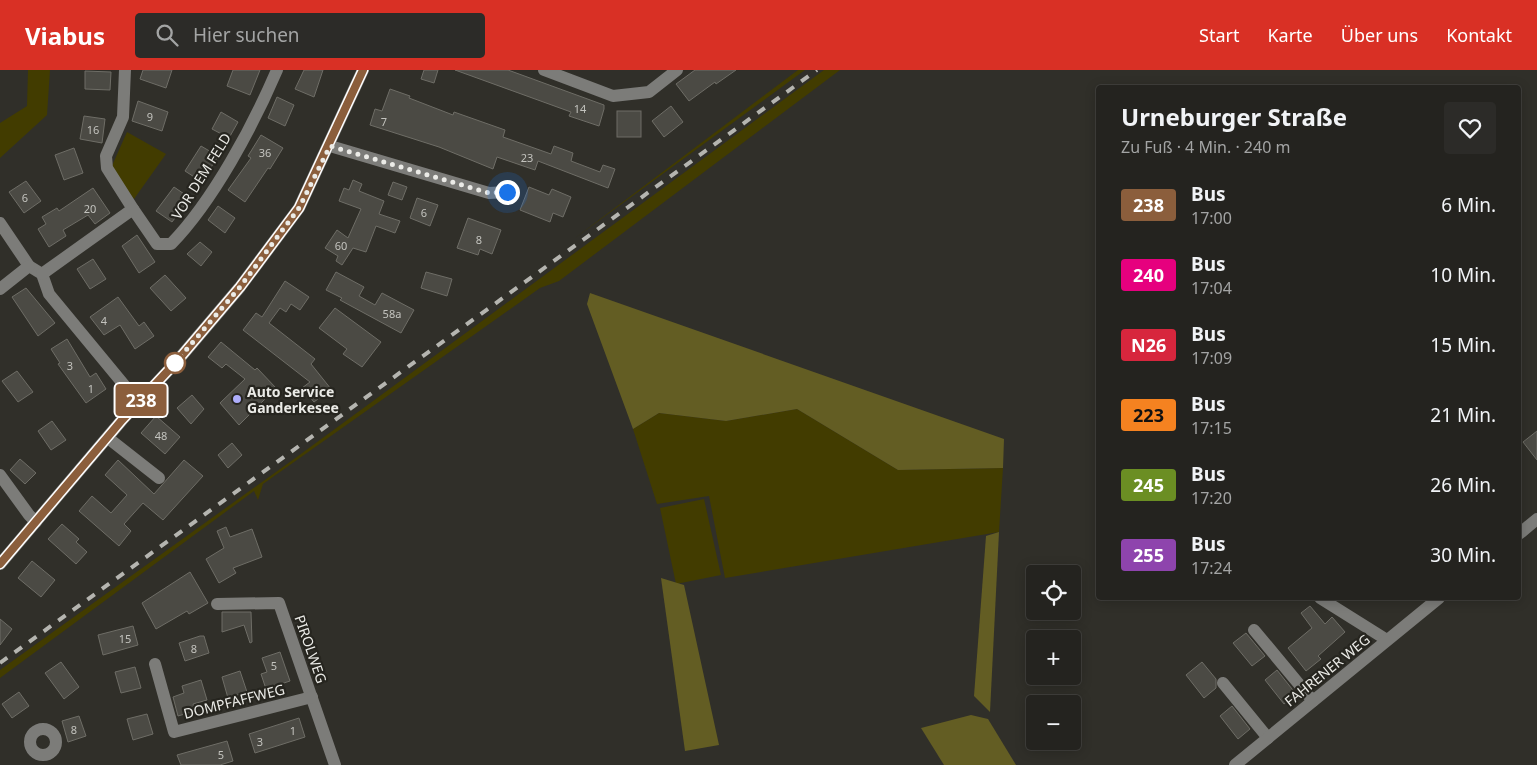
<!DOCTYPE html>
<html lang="de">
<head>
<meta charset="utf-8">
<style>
	body { margin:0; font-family:"Noto Sans",sans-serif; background:#2c2b28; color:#f1f3f6; height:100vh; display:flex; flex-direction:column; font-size:19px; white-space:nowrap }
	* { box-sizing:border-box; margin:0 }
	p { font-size:16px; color:#a3a4a4 }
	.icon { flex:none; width:28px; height:28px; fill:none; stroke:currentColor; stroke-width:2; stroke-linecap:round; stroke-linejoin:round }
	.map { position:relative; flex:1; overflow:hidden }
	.drawer { position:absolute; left:1096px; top:15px; width:425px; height:515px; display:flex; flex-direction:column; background:#24231f; border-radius:5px; box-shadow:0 2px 12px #0003,0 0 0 1px #41403d }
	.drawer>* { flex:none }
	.badge { padding:0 10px; border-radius:4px; font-size:18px; line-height:32px }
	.tools { position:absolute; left:1026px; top:495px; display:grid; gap:10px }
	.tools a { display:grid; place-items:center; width:55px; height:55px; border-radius:5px; background:#24231f; box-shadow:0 2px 12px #0003,0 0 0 1px #41403d; font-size:25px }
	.you { position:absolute; width:25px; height:25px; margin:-12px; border:4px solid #fff; border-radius:50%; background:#1a73e8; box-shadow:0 0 0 8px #1a73e833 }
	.map>.badge { position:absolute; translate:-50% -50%; box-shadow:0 0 0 2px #fff }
	.round { display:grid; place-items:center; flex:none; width:52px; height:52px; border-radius:5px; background:#2c2b28 }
	.summary { display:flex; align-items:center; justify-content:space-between; height:85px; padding:0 25px }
	h1 { font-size:24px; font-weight:700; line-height:38px }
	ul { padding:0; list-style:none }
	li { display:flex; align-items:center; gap:15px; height:70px; padding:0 25px }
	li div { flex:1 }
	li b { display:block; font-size:19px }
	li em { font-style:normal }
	li .badge { min-width:55px; font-weight:700; text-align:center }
	header { display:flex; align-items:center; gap:30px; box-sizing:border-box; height:70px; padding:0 25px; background:#d93025; color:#fff }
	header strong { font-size:24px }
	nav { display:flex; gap:28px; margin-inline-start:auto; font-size:18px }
	.search { width:350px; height:45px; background:#2c2b28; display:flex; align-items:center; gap:12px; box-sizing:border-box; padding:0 18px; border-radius:5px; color:#a3a4a4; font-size:19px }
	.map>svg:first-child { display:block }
</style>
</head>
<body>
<header>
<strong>Viabus</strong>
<div class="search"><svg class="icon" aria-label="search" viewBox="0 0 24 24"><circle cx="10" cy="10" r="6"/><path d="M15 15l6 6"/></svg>Hier suchen</div>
<nav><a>Start</a><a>Karte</a><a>Über uns</a><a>Kontakt</a></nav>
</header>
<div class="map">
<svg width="1537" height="695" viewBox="0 0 1537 695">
	<rect width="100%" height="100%" fill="#302f29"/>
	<g fill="#423c00">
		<path d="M28 0H50L47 45 0 88V53L27 36Z"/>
		<path d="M798 0H805L575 168Z"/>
		<path d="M824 0H840L559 211 540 218 263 414 258 430 254 421 0 608V600L294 389Z"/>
		<path d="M127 62 166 84 134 129 111 98Z"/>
		<path d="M797 339 898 400 1003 398 999 462 725 508 709 426 657 434 633 359 659 343 726 351Z"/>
		<path d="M704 429 721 505 676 514 660 438Z"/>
	</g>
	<g fill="#635d23">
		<path d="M590 223 1004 369 1003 398 898 400 797 339 726 351 659 343 633 359 587 234Z"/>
		<path d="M999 462 990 642 974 626 986 466Z"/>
		<path d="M661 508 684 515 719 675 685 681Z"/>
		<path d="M971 645 988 649 1016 695H944L921 658Z"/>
	</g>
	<g fill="#4b4a44" stroke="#6e6d66">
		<path d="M143 0H172L166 18 140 9Z"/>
		<path d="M233 0H260L250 25 227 16Z"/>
		<path d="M304 0H323L314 27 295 19Z"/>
		<path d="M424 0H438L434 13 421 9Z"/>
		<path d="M455 0H508L604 35V39L599 56 569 46 571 42Z"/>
		<path d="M695 0H736L716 14 715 12 689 31 676 14Z"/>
		<path d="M85 1 111 2 110 20 85 19Z"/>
		<path d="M390 19 410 26 409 28 453 45 454 42 505 60 503 67 551 84 554 76 573 83 571 91 600 102 603 95 615 99 608 118 538 91 535 100 497 87 493 99 439 77 370 55 375 39 382 41Z"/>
		<path d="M277 27 294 35 285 56 268 48Z"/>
		<path d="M138 31 168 42 162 61 132 51Z"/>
		<path d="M671 36 683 52 664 67 652 51Z"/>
		<rect x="617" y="41" width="24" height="26"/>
		<path d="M221 42 238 52 229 68 212 59Z"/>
		<path d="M84 46 105 49 102 73 80 69Z"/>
		<path d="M261 65 283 78 270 99 268 98 245 132 228 120 251 88 248 86Z"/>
		<path d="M201 76 218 86 202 112 185 101Z"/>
		<path d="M74 78 83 103 64 110 55 85Z"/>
		<path d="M353 110 362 114 359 121 384 131 379 144 400 151 395 163 376 156 366 182 353 178 342 195 336 191 338 186 325 178 337 160 348 168 361 139 339 131 344 118 349 120Z"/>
		<path d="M26 111 41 131 24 143 9 122Z"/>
		<path d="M393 112 407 117 402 130 388 125Z"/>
		<path d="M174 117 190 128 172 152 156 141Z"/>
		<path d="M529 117 549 125 552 119 571 127 563 147 553 143 550 152 520 140Z"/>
		<path d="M93 118 110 143 95 154 88 145 63 160 66 166 49 177 38 159 46 154 42 147 57 138 59 141Z"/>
		<path d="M417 128 438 135 430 156 410 148Z"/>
		<path d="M218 136 235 148 225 163 208 150Z"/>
		<path d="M468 148 501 160 492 184 480 179 478 185 457 178Z"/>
		<path d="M137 165 155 192 139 203 122 176Z"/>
		<path d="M200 172 212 182 201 196 187 184Z"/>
		<path d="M93 189 106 209 90 219 77 199Z"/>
		<path d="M336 202 364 217 359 226 375 235 382 223 414 240 401 263 340 230 342 228 326 220Z"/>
		<path d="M426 202 452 209 447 226 421 218Z"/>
		<path d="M165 205 186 228 171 241 150 218Z"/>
		<path d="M285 211 309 227 300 240 291 234 286 242 280 238 269 253 315 289 311 294 331 319 314 332 302 318 310 312 243 260 256 243 262 247Z"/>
		<path d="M26 218 55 253 38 266 12 227Z"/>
		<path d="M118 227 139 256 144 252 154 266 135 279 120 255 104 265 90 247Z"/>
		<path d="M335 238 381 272 362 297 343 284 347 279 319 258Z"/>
		<path d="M67 269 90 307 96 303 106 319 86 333 58 294 60 293 51 279Z"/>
		<path d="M221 272 255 300 257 298 276 318 239 355 220 333 245 309 226 294 222 298 208 287Z"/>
		<path d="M17 301 33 322 18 332 2 311Z"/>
		<path d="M192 325 204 339 191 354 177 338Z"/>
		<path d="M156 346 180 367 165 384 141 363Z"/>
		<path d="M52 351 66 370 51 380 38 361Z"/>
		<path d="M1537 361V390L1523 372Z"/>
		<path d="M232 373 242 385 228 398 218 385Z"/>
		<path d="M20 389 36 403 25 414 10 400Z"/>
		<path d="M118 390 154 424 184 390 203 406 163 450 143 433 124 454 131 461 119 476 79 441 92 426 111 443 127 425 105 405Z"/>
		<path d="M62 454 79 469 76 472 87 482 76 494 48 469Z"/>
		<path d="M226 457 230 467 252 459 262 487 233 498 236 503 219 513 206 489 224 478 217 461Z"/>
		<path d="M32 491 55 510 41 527 18 508Z"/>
		<path d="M190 502 208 533 189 544 187 541 156 559 142 533Z"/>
		<path d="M1310 536 1325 554 1332 547 1345 562 1318 586 1321 589 1306 601 1288 578 1312 558 1301 543Z"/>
		<path d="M222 542H251L252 572 250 573 244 555 222 562Z"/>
		<path d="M0 549 12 559 0 575Z"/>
		<path d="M133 556 138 575 103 585 98 565Z"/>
		<path d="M1246 563 1265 586 1252 596 1233 573Z"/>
		<path d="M200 566H204L209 583 185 591 179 573Z"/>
		<path d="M280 582 290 611 266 619 261 604 267 602 262 588Z"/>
		<path d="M61 592 79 617 64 629 45 603Z"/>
		<path d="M1202 592 1216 609V618L1204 628 1186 605Z"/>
		<path d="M135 597 141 618 121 623 115 602Z"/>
		<path d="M1277 600 1296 624 1284 634 1265 610Z"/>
		<path d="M240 601 247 622 228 628 222 607Z"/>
		<path d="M201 610 207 630 193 634 195 641 178 646 173 627 184 623 182 616Z"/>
		<path d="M19 622 29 636 12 648 2 634Z"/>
		<path d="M1232 636 1250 659 1238 669 1220 646Z"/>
		<path d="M147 644 153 664 133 670 127 649Z"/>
		<path d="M79 646 86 666 68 672 62 651Z"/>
		<path d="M299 648 305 667 255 683 249 664Z"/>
		<path d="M227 671 233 691 220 695H181L177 685Z"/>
	</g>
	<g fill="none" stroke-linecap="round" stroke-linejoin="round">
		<g stroke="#7c7c79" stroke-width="12">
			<path d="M125 0 123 47 106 86 107 98 133 139"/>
			<path d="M544 0 613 26 649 22 677 0"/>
			<path d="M330 76 489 123 507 122"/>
			<path d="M0 153 29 196 42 204 49 224 139 333"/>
			<path d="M42 204 133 139 157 174H171C213 131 253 56 277 0"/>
			<path d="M0 219 29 196"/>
			<path d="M108 368 159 408"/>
			<path d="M0 405 29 445 36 452"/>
			<path d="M1519 464 1537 449"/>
			<path d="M0 494 122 350 178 290 240 217 299 138 363 0"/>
			<path d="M1320 528 1387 570"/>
			<path d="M217 534 279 533 335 695"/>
			<path d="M1254 560 1313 631"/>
			<path d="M155 594 174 662 312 627"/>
			<path d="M1223 613 1268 668"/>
			<circle cx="43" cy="672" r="13"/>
			<path d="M1235 695 1439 528"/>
		</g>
		<path stroke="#b5b5b0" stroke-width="4" stroke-dasharray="9 9" stroke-linecap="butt" d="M0 593 817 0"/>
	</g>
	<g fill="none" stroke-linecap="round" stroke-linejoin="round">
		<g stroke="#fff" stroke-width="11">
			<path id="line" d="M0 494 122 350 178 290 240 217 299 138 363 0"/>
		</g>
		<use href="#line" stroke="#8b5e3c" stroke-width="8"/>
		<path stroke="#ebebe7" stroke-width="5" stroke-dasharray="0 9" d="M175 293 240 217 299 138 330 76 489 123 507 122"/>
	</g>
	<circle fill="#fff" stroke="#8b5e3c" stroke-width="2.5" cx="175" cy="293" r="10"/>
	<circle fill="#aeaefb" stroke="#26251f" stroke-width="2" cx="237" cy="329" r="5"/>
	<g text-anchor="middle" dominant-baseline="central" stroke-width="4.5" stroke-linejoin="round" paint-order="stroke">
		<g font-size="11" fill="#c3c3be">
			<text x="580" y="38">14</text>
			<text x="150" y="46">9</text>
			<text x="384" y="51">7</text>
			<text x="93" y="59">16</text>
			<text x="265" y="82">36</text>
			<text x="527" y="87">23</text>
			<text x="25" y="127">6</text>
			<text x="90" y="138">20</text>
			<text x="424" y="142">6</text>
			<text x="479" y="169">8</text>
			<text x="341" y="175">60</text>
			<text x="392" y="243">58a</text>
			<text x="104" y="250">4</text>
			<text x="70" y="295">3</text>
			<text x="91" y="318">1</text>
			<text x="161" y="365">48</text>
			<text x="125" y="568">15</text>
			<text x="194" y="578">8</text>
			<text x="274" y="595">5</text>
			<text x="74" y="659">8</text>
			<text x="293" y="660">1</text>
			<text x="260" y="671">3</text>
			<text x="221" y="684">5</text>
		</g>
		<g font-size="14" fill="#ebebe7" stroke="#26251f">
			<text transform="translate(201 106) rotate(-58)">VOR DEM FELD</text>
			<text transform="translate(311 579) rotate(71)">PIROLWEG</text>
			<text transform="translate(1327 600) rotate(-39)">FAHRENER WEG</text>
			<text transform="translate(234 631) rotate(-14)">DOMPFAFFWEG</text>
		</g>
		<g font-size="14" font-weight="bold" fill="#ebebe7" stroke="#26251f" text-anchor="start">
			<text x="247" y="321">Auto Service<tspan x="247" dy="16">Ganderkesee</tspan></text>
		</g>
	</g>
</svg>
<div class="tools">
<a><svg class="icon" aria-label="locate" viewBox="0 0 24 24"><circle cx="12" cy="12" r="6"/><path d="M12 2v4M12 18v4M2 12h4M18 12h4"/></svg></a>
<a>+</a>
<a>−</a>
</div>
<div class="you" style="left:507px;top:122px"></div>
<b class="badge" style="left:141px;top:330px;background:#8b5e3c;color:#fff">238</b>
<section class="drawer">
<div class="summary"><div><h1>Urneburger Straße</h1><p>Zu Fuß · 4 Min. · 240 m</p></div><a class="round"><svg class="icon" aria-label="heart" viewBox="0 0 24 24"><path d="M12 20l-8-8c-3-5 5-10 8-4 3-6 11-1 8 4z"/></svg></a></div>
<ul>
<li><span class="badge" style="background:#8b5e3c;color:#fff">238</span><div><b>Bus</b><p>17:00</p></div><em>6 Min.</em></li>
<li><span class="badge" style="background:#e6007e;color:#fff">240</span><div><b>Bus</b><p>17:04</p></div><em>10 Min.</em></li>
<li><span class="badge" style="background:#d7263d;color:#fff">N26</span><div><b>Bus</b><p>17:09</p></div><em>15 Min.</em></li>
<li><span class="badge" style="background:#f58220;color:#111">223</span><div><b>Bus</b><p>17:15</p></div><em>21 Min.</em></li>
<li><span class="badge" style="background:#6b8e23;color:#fff">245</span><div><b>Bus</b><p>17:20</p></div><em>26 Min.</em></li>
<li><span class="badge" style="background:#8e44ad;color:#fff">255</span><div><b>Bus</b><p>17:24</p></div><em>30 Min.</em></li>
</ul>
</section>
</div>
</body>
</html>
